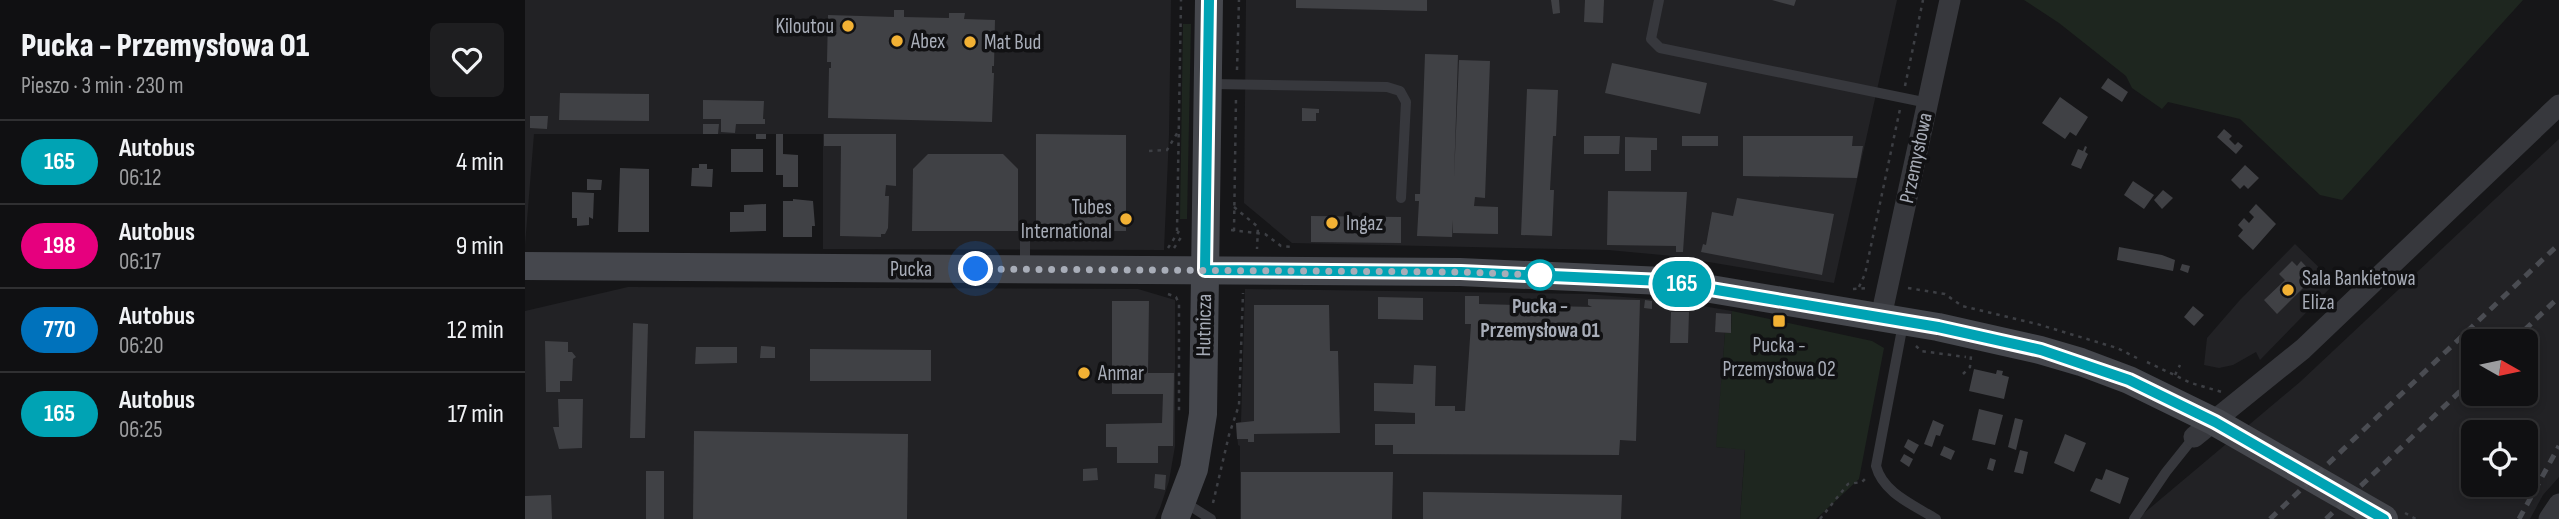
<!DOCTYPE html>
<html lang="pl">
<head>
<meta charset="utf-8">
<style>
	body { margin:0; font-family:"Sofia Sans Condensed",sans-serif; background:#1e1e20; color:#f1f3f6; height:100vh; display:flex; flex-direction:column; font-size:26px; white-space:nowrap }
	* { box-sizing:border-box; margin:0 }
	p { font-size:23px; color:#9c9d9f }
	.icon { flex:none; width:38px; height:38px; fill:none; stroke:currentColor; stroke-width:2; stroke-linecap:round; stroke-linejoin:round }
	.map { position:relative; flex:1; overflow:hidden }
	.details { display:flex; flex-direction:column; background:#101012; width:525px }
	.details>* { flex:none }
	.badge { padding:0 14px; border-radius:23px; font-size:24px; line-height:46px }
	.needle { width:46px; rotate:99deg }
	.fabs { position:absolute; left:1936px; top:329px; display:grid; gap:14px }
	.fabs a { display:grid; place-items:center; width:77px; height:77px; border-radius:10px; background:#101012; box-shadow:0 4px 10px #0003,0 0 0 2px #303032; font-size:35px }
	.you { position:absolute; width:35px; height:35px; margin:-18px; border:5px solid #fff; border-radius:50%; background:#1a73e8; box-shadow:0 0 0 10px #1a73e833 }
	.map>.badge { position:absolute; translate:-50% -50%; box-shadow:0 0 0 4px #fff }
	.round { display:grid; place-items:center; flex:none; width:74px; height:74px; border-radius:10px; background:#1e1e20 }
	.headline { display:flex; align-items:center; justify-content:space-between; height:119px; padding:0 21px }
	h1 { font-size:33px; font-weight:800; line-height:52px }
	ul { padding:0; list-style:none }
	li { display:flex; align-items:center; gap:21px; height:84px; padding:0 21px; border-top:2px solid #303032 }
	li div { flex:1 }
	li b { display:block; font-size:26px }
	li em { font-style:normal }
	li .badge { min-width:77px; font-weight:700; text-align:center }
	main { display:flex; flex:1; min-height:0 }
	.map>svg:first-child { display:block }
</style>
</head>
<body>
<main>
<section class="details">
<div class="headline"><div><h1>Pucka - Przemysłowa 01</h1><p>Pieszo · 3 min · 230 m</p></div><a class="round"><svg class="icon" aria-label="heart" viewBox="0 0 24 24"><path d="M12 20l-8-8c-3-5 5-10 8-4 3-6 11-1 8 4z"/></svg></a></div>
<ul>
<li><span class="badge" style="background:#00a3b4;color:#fff">165</span><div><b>Autobus</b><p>06:12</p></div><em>4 min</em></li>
<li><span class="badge" style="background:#e6007e;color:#fff">198</span><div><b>Autobus</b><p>06:17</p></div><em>9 min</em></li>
<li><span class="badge" style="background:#0072bc;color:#fff">770</span><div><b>Autobus</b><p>06:20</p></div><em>12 min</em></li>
<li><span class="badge" style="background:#00a3b4;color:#fff">165</span><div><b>Autobus</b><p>06:25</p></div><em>17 min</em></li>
</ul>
</section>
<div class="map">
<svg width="2034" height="519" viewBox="0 0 2034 519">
	<rect width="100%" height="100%" fill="#161618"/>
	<g fill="#222225" fill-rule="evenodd">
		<path d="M0 0H646L644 135 639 250 298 249V134H9L0 245Z"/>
		<path d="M721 0H1372L1309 283 1148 256 1083 250 767 243 719 203Z"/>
		<path d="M2034 139V477L2018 495 2005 519H1612L1775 382ZM1948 341H2000V394H1948ZM1948 432H2000V485H1948Z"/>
		<path d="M1770 244 1810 283 1735 360 1731 352 1708 365 1694 368 1679 365 1682 338 1714 301Z"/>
		<path d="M103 287 613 289 650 300V446L644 481 635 508 630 519H0V311Z"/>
		<path d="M720 289 1062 294 1148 301 1207 311 1206 333H1200L1192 447 1220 449 1215 519H715V446L713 445 711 423 716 422Z"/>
	</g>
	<g fill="#1e261f">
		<path d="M1499 0H1998L1817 200 1795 195 1715 119 1643 102 1637 109 1607 88 1601 76 1534 23Z"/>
		<path d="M658 24H666L662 219H655Z"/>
		<path d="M1207 311 1347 341 1359 348 1334 479 1291 519H1215L1220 450 1191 447 1200 333H1206Z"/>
	</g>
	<g fill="#404145">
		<path d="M771 0H902V11L771 8Z"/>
		<path d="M1026 0H1034L1035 13 1028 14Z"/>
		<path d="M1060 0H1079L1078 23 1059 22Z"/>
		<path d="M1247 0H1271L1269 6Z"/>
		<path d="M369 10H379V17L424 18V13H440L439 19 470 20 469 66H467V73H469L467 122 303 118 304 68H306V62H302L303 15 369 17Z"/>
		<path d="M900 54 933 55 929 178 934 60 965 61 960 198 950 197 949 206 973 207V234L928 233V220L927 237 892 236 894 201H890V194H895Z"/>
		<path d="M1087 63 1182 83 1175 114 1080 93Z"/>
		<path d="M1583 78 1603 92 1597 102 1576 88Z"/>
		<path d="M1002 89 1033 90 1031 136H1028L1025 190H1029L1027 236 996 235Z"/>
		<path d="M35 93 124 94V121L34 120Z"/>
		<path d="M1535 97 1563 117 1551 136 1545 132 1540 139 1517 123Z"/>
		<path d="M178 100 239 101 238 119H240V124H211L210 133 196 132V119H178Z"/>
		<path d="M777 108 794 109V113H791V121H777Z"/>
		<path d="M5 116H23L22 129 5 128Z"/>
		<path d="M178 124H194L193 134H178Z"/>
		<path d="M1699 129 1707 136 1704 139 1710 145 1713 142 1718 146 1711 154 1692 137Z"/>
		<rect x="231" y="134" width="10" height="5"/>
		<path d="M251 134H258V154L273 155V187H258V175H251Z"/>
		<path d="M299 134H371V186L361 185 360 196H364L363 228 360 234H356V237L315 236 316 146H299Z"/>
		<path d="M511 134 601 135V231H511Z"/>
		<path d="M1059 136H1095L1094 154H1059Z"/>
		<rect x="1157" y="136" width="36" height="10"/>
		<path d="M1218 136H1328L1327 146H1338L1332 178 1218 176Z"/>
		<path d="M1100 137 1132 138V150H1126V171H1100Z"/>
		<path d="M1560 146 1562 147 1560 152 1563 154 1556 169 1546 165 1553 149 1558 151Z"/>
		<rect x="206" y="149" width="32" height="23"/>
		<path d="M403 154H478L493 169V231H387L388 169Z"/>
		<path d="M174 164H182V169H188L187 187 166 186 167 168H174Z"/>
		<path d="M1720 165 1734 178 1723 189 1719 185 1715 189 1706 180Z"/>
		<path d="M95 168 124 169V232H93Z"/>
		<path d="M62 179 77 180 76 190H62Z"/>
		<path d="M1608 181 1629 195 1619 209 1599 195Z"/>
		<path d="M1638 190 1648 198 1637 209 1629 200Z"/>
		<path d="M1083 191 1162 192 1158 252H1151V246L1082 245Z"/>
		<path d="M47 192 69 193 68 219 64 217V225L52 226V218H47Z"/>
		<path d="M1212 198 1309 214 1297 275 1176 252 1178 244 1181 245 1187 212 1208 216Z"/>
		<path d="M268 199 288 201 290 226H287V237H258V201H268Z"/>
		<path d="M241 204V231L205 232V212H219V205Z"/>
		<path d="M1731 204 1751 224 1728 250 1713 236 1718 230 1713 225 1719 218 1724 223 1729 217 1724 212Z"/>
		<path d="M786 216 876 217V243L786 242Z"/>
		<path d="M1594 247 1637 255 1650 260 1648 271 1592 260Z"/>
		<path d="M1767 261 1772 266 1776 261 1790 276 1752 314 1739 300 1760 280 1754 274Z"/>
		<path d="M1657 264 1665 266 1663 273 1655 270Z"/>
		<path d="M940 296H954V304L1067 307 1063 305V299L1115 300 1111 441 1095 440 1094 455 868 454V445H850V424H890V413L849 411V383L888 384 889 365 911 366 910 406H930V411H940L946 324H940Z"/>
		<path d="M853 297 898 298V320L853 319Z"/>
		<path d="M1120 300 1127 301V309L1119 308Z"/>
		<path d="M587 301H624L623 373H649L648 446H633V463H592V447H581V424L637 423 638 394H587Z"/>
		<path d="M729 305H804L805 351H813L815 433 729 434V442H723V439H712L711 423 729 421Z"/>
		<path d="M1668 306 1679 315 1669 326 1659 317Z"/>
		<path d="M1146 312H1164L1163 343H1145Z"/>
		<path d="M1191 313 1206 314V333L1190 332Z"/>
		<path d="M108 323 123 324 120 438H105Z"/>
		<path d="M20 341 43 342V352H47L51 357 48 359 47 381H35V392H21Z"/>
		<path d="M236 346 250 347V358H235Z"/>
		<path d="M171 347H212V363L170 364Z"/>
		<path d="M285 349 406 350V381H285Z"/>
		<path d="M1449 369 1471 374 1472 370 1478 371 1477 375 1484 377 1479 399 1444 391Z"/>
		<path d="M33 399H58L57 448 34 449 28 427H34Z"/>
		<path d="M1454 409 1478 415 1470 445 1447 440Z"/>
		<path d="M1490 418 1498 420 1491 450 1483 447Z"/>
		<path d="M1408 420 1419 425 1415 436 1411 435 1407 447 1399 444Z"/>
		<path d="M169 431 383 434 382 519H168Z"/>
		<path d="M1540 434 1561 443 1549 472 1529 463Z"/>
		<path d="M1383 439 1394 445 1389 454 1379 447Z"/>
		<path d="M1419 446 1430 451 1426 460 1415 455Z"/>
		<path d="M1495 450 1503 452 1498 474 1489 472Z"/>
		<path d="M1379 454 1388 459 1384 467 1375 461Z"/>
		<path d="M1465 458 1471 460 1468 471 1462 469Z"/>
		<path d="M572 468 573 480 558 481V469Z"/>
		<path d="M1581 469 1604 478 1595 504 1565 491 1571 478 1577 480Z"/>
		<rect x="121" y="471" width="18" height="48"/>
		<path d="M716 472H868L867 519H716Z"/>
		<path d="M630 474 641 475 640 490 629 488Z"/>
		<path d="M898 492 1097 495 1096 519H898Z"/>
		<path d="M26 495 27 519H0V496Z"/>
	</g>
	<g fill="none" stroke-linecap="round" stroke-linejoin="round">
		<g stroke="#3d3f44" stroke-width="2.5" stroke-dasharray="3.5 5" stroke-linecap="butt">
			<path d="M712 70 714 0"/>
			<path d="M1380 86 1398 0"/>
			<path d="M624 151 642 150 654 130"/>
			<path d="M709 207 733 227 732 249"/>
			<path d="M706 230 740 234 756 246 769 247"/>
			<path d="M652 231 656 0"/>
			<path d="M709 231 711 98"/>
			<path d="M643 248 654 231"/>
			<path d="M649 248 657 236"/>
			<path d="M1334 287 1340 274 1375 109"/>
			<path d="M1383 288 1420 294 1437 306 1512 324 1592 348 1612 358"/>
			<path d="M1328 289 1343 288"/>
			<path d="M643 294 651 297 654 304V414"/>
			<path d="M1391 346 1396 351 1441 357"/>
			<path d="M1622 362 1666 383 1697 392"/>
			<path d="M1438 374 1445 367 1446 356"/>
			<path d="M1650 375 1655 365"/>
			<path d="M688 503 704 435 714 405 718 293"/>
			<path d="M1880 513 1891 519"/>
			<path d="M1295 519 1323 484 1337 482 1342 477"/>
		</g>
		<g stroke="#37383d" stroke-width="10">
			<path d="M1134 0 1126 39 1135 48 1403 103"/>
			<path d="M686 84 862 87 875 91 881 102 876 198"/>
			<path d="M500 267V237"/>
			<path d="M1378 324 1351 466C1358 493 1389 505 1411 519"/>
			<path d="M659 502 686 519"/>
			<path d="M1609 519 1641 472 1669 437"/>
		</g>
		<g stroke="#37383d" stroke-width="21">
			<path d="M1356 317 1425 0"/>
			<path d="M1669 437 1778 349 2034 105"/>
			<path d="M2024 519 2034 504"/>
		</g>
		<g stroke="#45474d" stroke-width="28">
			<path d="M0 266 935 272 1138 281 1413 327 1515 350 1556 362 1604 380 1690 422 1859 519"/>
			<path d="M650 519 669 469 678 414 684 0"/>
		</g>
		<g stroke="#4a4c52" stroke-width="5" stroke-dasharray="9 7" stroke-linecap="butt">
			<path d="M1988 341 2034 297"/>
			<path d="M1745 519 2034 244"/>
			<path d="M1801 519 1948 379"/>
			<path d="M1994 519 2034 446"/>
		</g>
	</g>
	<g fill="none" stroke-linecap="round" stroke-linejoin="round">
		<g stroke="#fff" stroke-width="16">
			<path id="line" d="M684 0 680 270 936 272 1138 281 1413 327 1516 350 1604 380 1690 422 1859 519"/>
		</g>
		<use href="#line" stroke="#00a3b4" stroke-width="10"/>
		<path stroke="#a8adb8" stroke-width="7" stroke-dasharray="0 12.6" d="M451 269 936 272 1015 275"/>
	</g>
	<g fill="#f2b134" stroke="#111113" stroke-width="2.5">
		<circle cx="323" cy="26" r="7"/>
		<circle cx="372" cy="41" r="7"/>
		<circle cx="445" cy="42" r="7"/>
		<circle cx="601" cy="219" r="7"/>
		<circle cx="807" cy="223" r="7"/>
		<circle cx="1763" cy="290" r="7"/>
		<rect x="1247" y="314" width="14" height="14" rx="3.5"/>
		<circle cx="559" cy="373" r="7"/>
	</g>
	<circle fill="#fff" stroke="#00a3b4" stroke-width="3.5" cx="1015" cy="275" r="14"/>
	<g text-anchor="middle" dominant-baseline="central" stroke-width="7" stroke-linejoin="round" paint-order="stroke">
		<g font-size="21" fill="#a8adb8" stroke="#111113" text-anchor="start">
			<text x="309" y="26" text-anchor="end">Kiloutou</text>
			<text x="386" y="41">Abex</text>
			<text x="459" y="42">Mat Bud</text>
			<text x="587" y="207" text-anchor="end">Tubes<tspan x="587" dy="24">International</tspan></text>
			<text x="821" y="223">Ingaz</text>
			<text x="1777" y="278">Sala Bankietowa<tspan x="1777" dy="24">Eliza</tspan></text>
			<text x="1254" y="345" text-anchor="middle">Pucka -<tspan x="1254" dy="24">Przemysłowa 02</tspan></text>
			<text x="573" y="373">Anmar</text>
		</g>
		<g font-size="21" fill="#a8adb8" stroke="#111113">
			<text transform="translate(1391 158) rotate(-78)">Przemysłowa</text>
			<text x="386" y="269">Pucka</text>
			<text transform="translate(679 325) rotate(-89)">Hutnicza</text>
		</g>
		<g font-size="21" font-weight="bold" fill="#a8adb8" stroke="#111113">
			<text x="1015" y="306">Pucka -<tspan x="1015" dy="24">Przemysłowa 01</tspan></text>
		</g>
	</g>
</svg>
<div class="fabs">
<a><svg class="needle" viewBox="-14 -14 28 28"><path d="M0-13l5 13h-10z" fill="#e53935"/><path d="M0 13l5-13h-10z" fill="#9c9d9f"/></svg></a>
<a><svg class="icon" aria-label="locate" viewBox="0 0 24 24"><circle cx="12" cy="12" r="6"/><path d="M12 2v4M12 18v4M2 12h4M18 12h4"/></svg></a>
</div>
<div class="you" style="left:451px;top:269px"></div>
<b class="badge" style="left:1157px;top:284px;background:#00a3b4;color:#fff">165</b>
</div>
</main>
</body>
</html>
